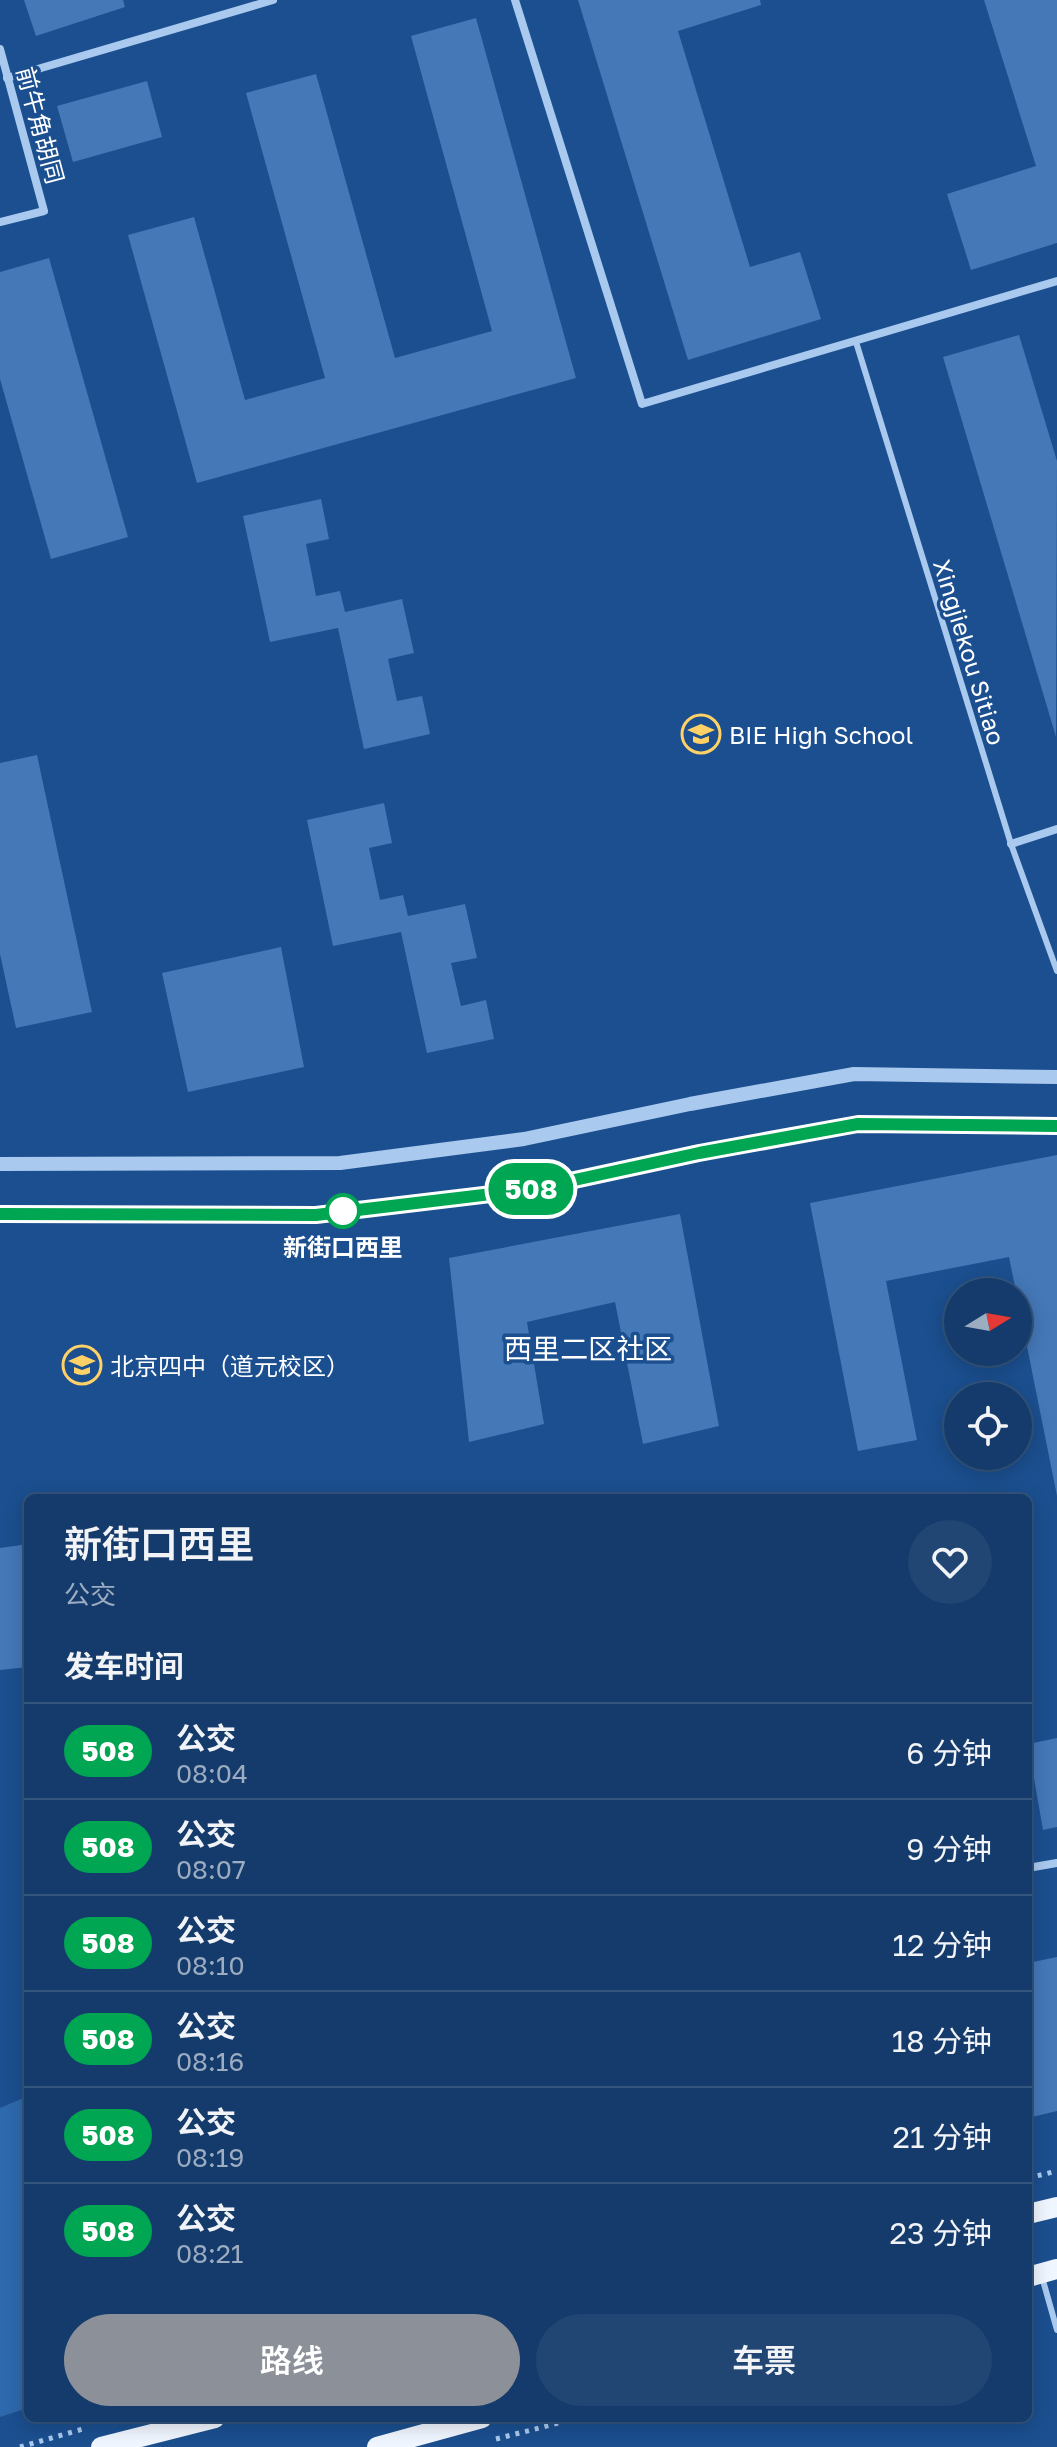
<!DOCTYPE html>
<html lang="zh">
<head>
<meta charset="utf-8">
<style>
	body { margin:0; font-family:"Golos Text","Noto Sans SC",sans-serif; background:#214673; color:#f1f3f6; height:100vh; display:flex; flex-direction:column; font-size:30px; white-space:nowrap }
	* { box-sizing:border-box; margin:0 }
	p { font-size:26px; color:#9dadc1 }
	.icon { flex:none; width:44px; height:44px; fill:none; stroke:currentColor; stroke-width:2; stroke-linecap:round; stroke-linejoin:round }
	.map { position:relative; flex:1; overflow:hidden }
	.drawer { position:absolute; left:24px; top:1494px; width:1008px; height:928px; display:flex; flex-direction:column; background:#143b6b; border-radius:12px; box-shadow:0 4px 20px #0003,0 0 0 2px #33557e }
	.drawer>* { flex:none }
	.badge { padding:0 16px; border-radius:26px; font-size:28px; line-height:52px }
	.needle { width:52px; rotate:79deg }
	.buttons { position:absolute; left:944px; top:1278px; display:grid; gap:16px }
	.buttons a { display:grid; place-items:center; width:88px; height:88px; border-radius:50%; background:#143b6b; box-shadow:0 4px 20px #0003,0 0 0 2px #33557e; font-size:40px }
	.map>.badge { position:absolute; translate:-50% -50%; box-shadow:0 0 0 4px #fff }
	h2 { padding:0 40px; font-size:30px; line-height:72px }
	.round { display:grid; place-items:center; flex:none; width:84px; height:84px; border-radius:42px; background:#214673 }
	.overview { display:flex; align-items:center; justify-content:space-between; height:136px; padding:0 40px }
	h1 { font-size:38px; font-weight:600; line-height:60px }
	.button { display:flex; gap:16px; margin-top:auto; padding:16px 40px }
	.button a { flex:1; height:92px; border-radius:48px; background:#8c9099; color:#fff; font-size:32px; font-weight:600; line-height:92px; text-align:center }
	.button a+a { background:#214673; color:#f1f3f6 }
	ul { padding:0; list-style:none }
	li { display:flex; align-items:center; gap:24px; height:96px; padding:0 40px; border-top:2px solid #33557e }
	li div { flex:1 }
	li b { display:block; font-size:30px }
	li em { font-style:normal }
	li .badge { min-width:88px; font-weight:700; text-align:center }
	.map>svg:first-child { display:block }
</style>
</head>
<body>
<div class="map">
<svg width="1057" height="2447" viewBox="0 0 1057 2447">
	<rect width="100%" height="100%" fill="#1b4f8f"/>
	<path fill="#2e69ad" d="M28 2096V2408L0 2417V2108Z"/>
	<g fill="#4478b7">
		<path d="M24 0H123L125 7 36 36Z"/>
		<path d="M578 0H760L761 5 678 31 750 267 800 252 821 319 688 360Z"/>
		<path d="M984 0H1057V243L971 270 947 194 1036 166Z"/>
		<path d="M476 18 576 378 197 483 128 235 194 217 245 400 325 378 246 93 316 74 395 358 492 331 411 36Z"/>
		<path d="M147 81 162 137 73 162 57 106Z"/>
		<path d="M49 258 128 537 51 559 0 379V272Z"/>
		<path d="M1019 335 1057 461 1056 737 943 357Z"/>
		<path d="M321 499 329 539 306 544 316 596 340 591 345 612 402 599 414 653 388 659 397 701 422 696 430 734 364 749 338 628 270 642 243 516Z"/>
		<path d="M37 755 92 1012 16 1028 0 954V763Z"/>
		<path d="M384 803 392 843 369 848 380 900 403 895 408 916 465 904 477 958 451 963 461 1006 486 1000 494 1039 427 1053 401 932 333 946 307 820Z"/>
		<path d="M281 947 304 1067 188 1092 162 973Z"/>
		<path d="M1057 1155V1496L1009 1257 886 1281 917 1440 858 1451 810 1203Z"/>
		<path d="M680 1214 719 1426 643 1444 615 1302 527 1322 544 1424 469 1442 449 1258Z"/>
		<path d="M28 1544V1667L0 1670V1548Z"/>
		<path d="M1057 1738V1827L1043 1830 1028 1744Z"/>
		<path d="M1057 1957V2111L1028 2118V1963Z"/>
	</g>
	<g fill="none" stroke-linecap="round" stroke-linejoin="round">
		<g stroke="#a9c9ee" stroke-width="5" stroke-dasharray="4 6" stroke-linecap="butt">
			<path d="M1028 2178 1057 2171"/>
			<path d="M496 2439 578 2418"/>
			<path d="M20 2447 83 2429"/>
		</g>
		<g stroke="#a9c9ee" stroke-width="6">
			<path d="M856 342 1011 844 1057 971"/>
			<path d="M1042 2277 1057 2330"/>
		</g>
		<g stroke="#a9c9ee" stroke-width="8">
			<path d="M515 0 642 404 1057 281"/>
			<path d="M0 49 44 211 0 222"/>
			<path d="M7 78 273 0"/>
			<path d="M1011 844 1057 829"/>
			<path d="M1028 1868 1057 1863"/>
		</g>
		<g stroke="#a9c9ee" stroke-width="14">
			<path d="M0 1164 340 1163 524 1139 690 1104 854 1074 1057 1077"/>
			<path d="M0 1214 316 1215 533 1189 699 1153 858 1124 1057 1126"/>
		</g>
		<g stroke="#f0f6ff" stroke-width="20">
			<path d="M1028 2214 1057 2207"/>
			<path d="M1028 2277 1057 2269"/>
			<path d="M101 2447 215 2418"/>
			<path d="M377 2447 482 2418"/>
		</g>
	</g>
	<g fill="none" stroke-linecap="round" stroke-linejoin="round">
		<g stroke="#fff" stroke-width="18">
			<path id="line" d="M0 1214 316 1215 533 1189 699 1153 858 1124 1057 1126"/>
		</g>
		<use href="#line" stroke="#00a651" stroke-width="12"/>
	</g>
	<defs>
		<g id="school-ring" transform="scale(2)"><circle r="9.5" fill="#1b4f8f" stroke="#ffd166" stroke-width="1.5"/><path d="M0-5L7-2L0 1L-7-2ZM-4 1L0 2.5L4 1V4Q0 6-4 4Z" fill="#ffd166"/></g>
	</defs>
	<g fill-rule="evenodd">
		<use href="#school-ring" x="701" y="734"/>
		<use href="#school-ring" x="82" y="1365"/>
	</g>
	<circle fill="#fff" stroke="#00a651" stroke-width="4" cx="343" cy="1211" r="16"/>
	<g text-anchor="middle" dominant-baseline="central" stroke-width="7" stroke-linejoin="round" paint-order="stroke">
		<g font-size="24" fill="#fff" stroke="#1b4f8f">
			<text transform="translate(41 125) rotate(75)">前牛角胡同</text>
			<text transform="translate(970 652) rotate(73)">Xingjiekou Sitiao</text>
		</g>
		<g font-size="24" fill="#fff" stroke="#1b4f8f" text-anchor="start">
			<text x="729" y="734">BIE High School</text>
			<text x="110" y="1365">北京四中（道元校区）</text>
		</g>
		<g font-size="24" font-weight="bold" fill="#fff" stroke="#1b4f8f">
			<text x="343" y="1246">新街口西里</text>
		</g>
		<g font-size="28" fill="#fff" stroke="#1b4f8f">
			<text x="588" y="1348">西里二区社区</text>
		</g>
	</g>
</svg>
<div class="buttons">
<a><svg class="needle" viewBox="-14 -14 28 28"><path d="M0-13l5 13h-10z" fill="#e53935"/><path d="M0 13l5-13h-10z" fill="#9dadc1"/></svg></a>
<a><svg class="icon" aria-label="locate" viewBox="0 0 24 24"><circle cx="12" cy="12" r="6"/><path d="M12 2v4M12 18v4M2 12h4M18 12h4"/></svg></a>
</div>
<b class="badge" style="left:531px;top:1189px;background:#00a651;color:#fff">508</b>
<section class="drawer">
<div class="overview"><div><h1>新街口西里</h1><p>公交</p></div><a class="round"><svg class="icon" aria-label="heart" viewBox="0 0 24 24"><path d="M12 20l-8-8c-3-5 5-10 8-4 3-6 11-1 8 4z"/></svg></a></div>
<h2>发车时间</h2>
<ul>
<li><span class="badge" style="background:#00a651;color:#fff">508</span><div><b>公交</b><p>08:04</p></div><em>6 分钟</em></li>
<li><span class="badge" style="background:#00a651;color:#fff">508</span><div><b>公交</b><p>08:07</p></div><em>9 分钟</em></li>
<li><span class="badge" style="background:#00a651;color:#fff">508</span><div><b>公交</b><p>08:10</p></div><em>12 分钟</em></li>
<li><span class="badge" style="background:#00a651;color:#fff">508</span><div><b>公交</b><p>08:16</p></div><em>18 分钟</em></li>
<li><span class="badge" style="background:#00a651;color:#fff">508</span><div><b>公交</b><p>08:19</p></div><em>21 分钟</em></li>
<li><span class="badge" style="background:#00a651;color:#fff">508</span><div><b>公交</b><p>08:21</p></div><em>23 分钟</em></li>
</ul>
<div class="button"><a>路线</a><a>车票</a></div>
</section>
</div>
</body>
</html>
